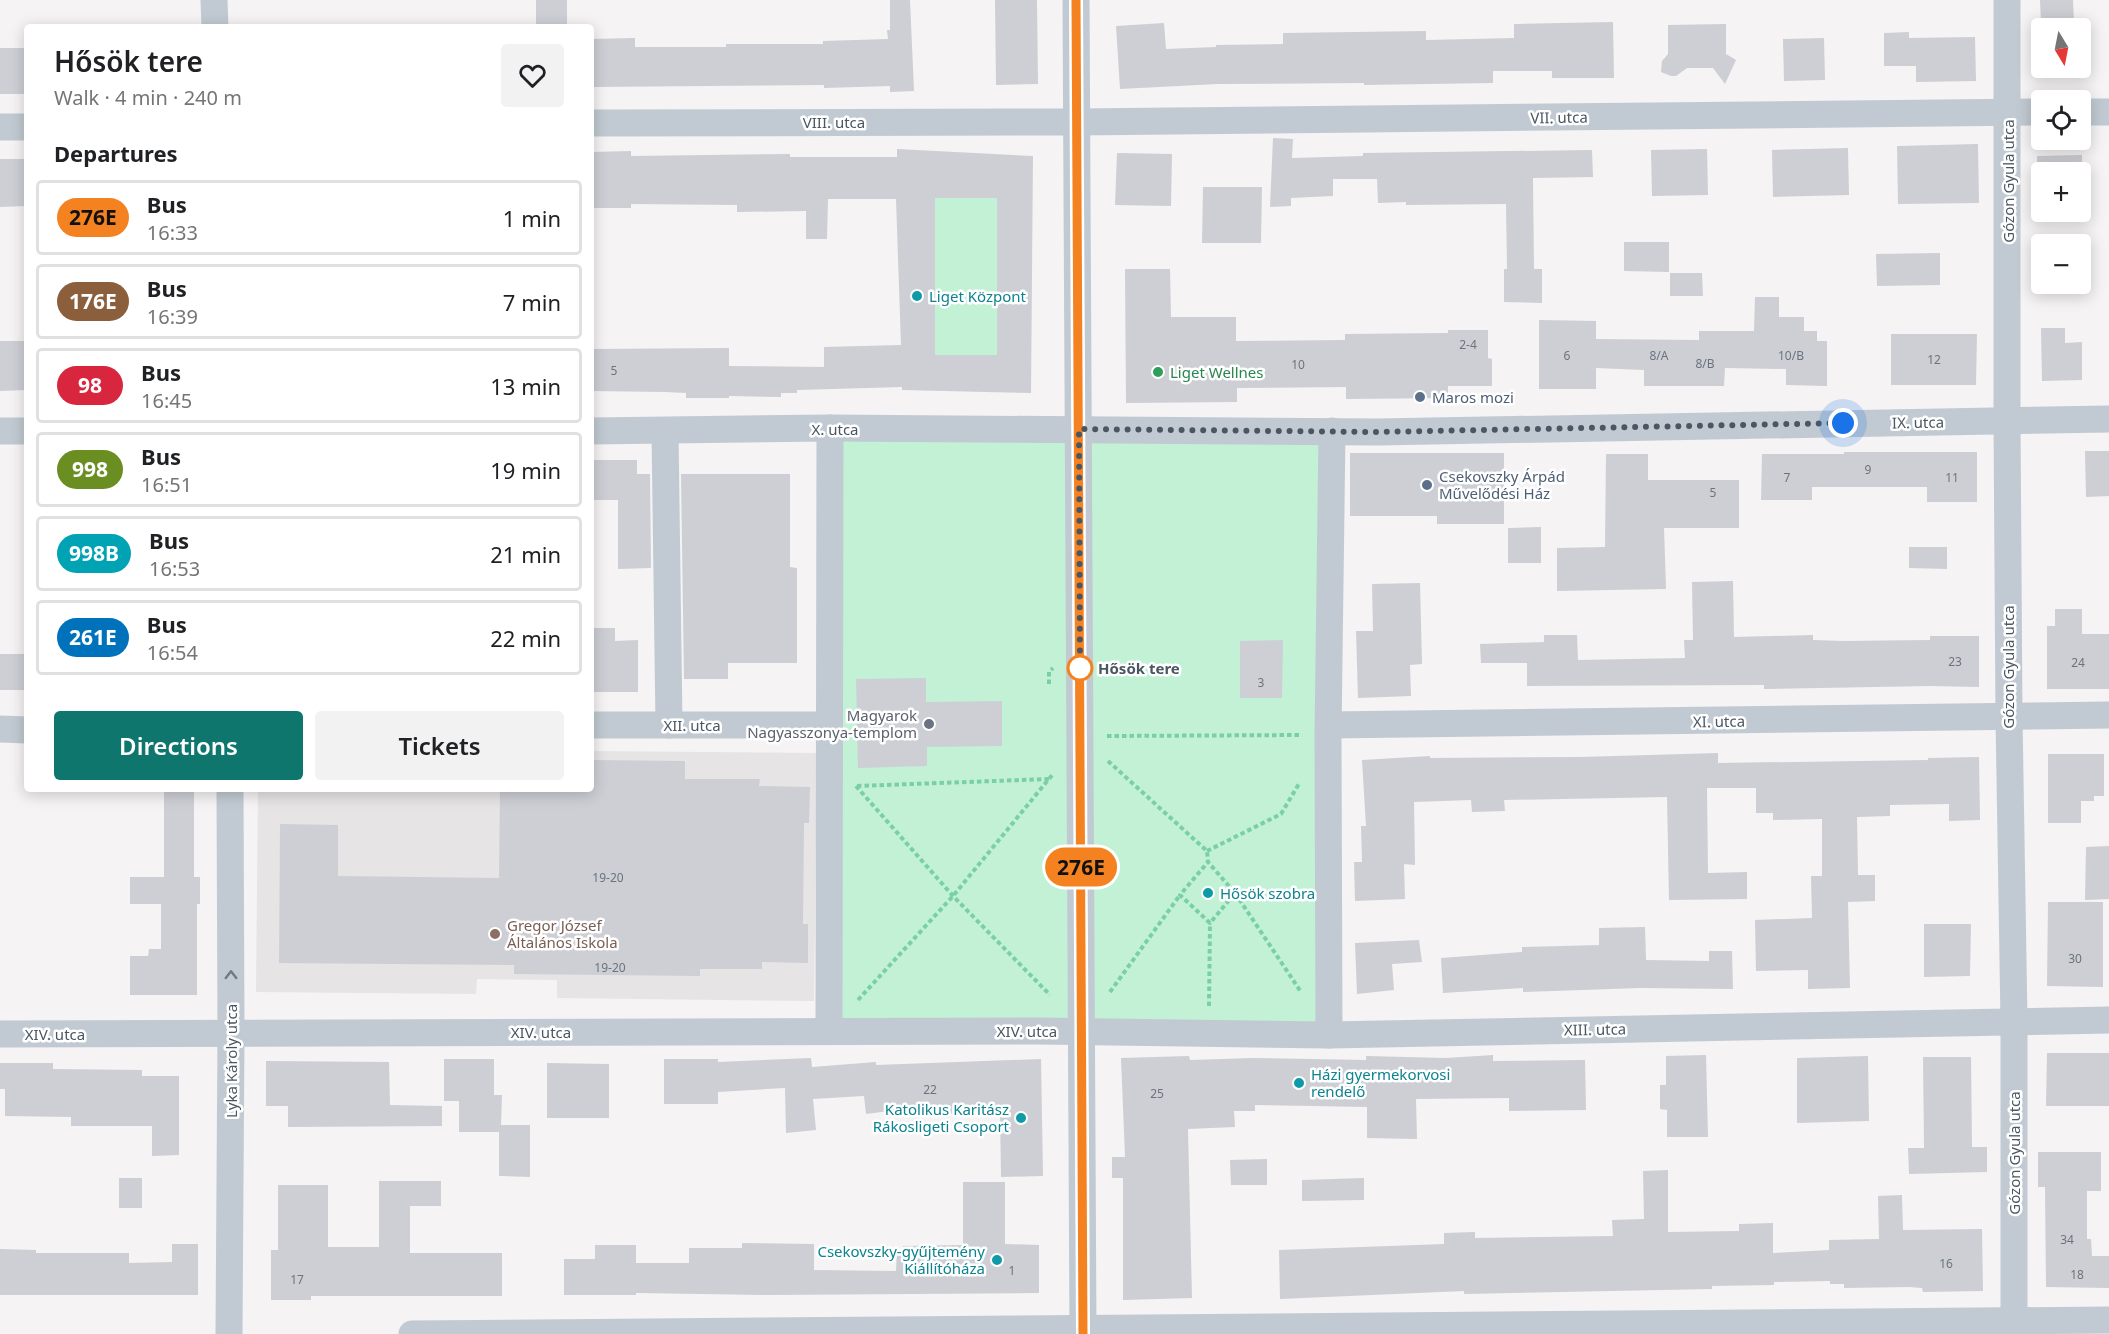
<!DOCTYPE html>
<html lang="en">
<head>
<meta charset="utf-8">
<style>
	body { margin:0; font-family:"Noto Sans",sans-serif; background:#f2f2f2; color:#202124; height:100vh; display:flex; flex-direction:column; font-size:22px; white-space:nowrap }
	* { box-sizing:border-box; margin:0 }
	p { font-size:20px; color:#757577 }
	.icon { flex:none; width:33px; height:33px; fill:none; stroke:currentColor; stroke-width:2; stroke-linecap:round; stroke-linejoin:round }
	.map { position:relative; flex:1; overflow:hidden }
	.drawer { position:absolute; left:24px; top:24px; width:570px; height:768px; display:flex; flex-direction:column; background:#fff; border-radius:6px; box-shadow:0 3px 15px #0003 }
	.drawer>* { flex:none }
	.badge { padding:0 12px; border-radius:20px; font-size:21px; line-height:39px }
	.needle { width:39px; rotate:170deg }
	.controls { position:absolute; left:2031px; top:18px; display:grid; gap:12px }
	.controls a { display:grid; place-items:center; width:60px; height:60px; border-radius:6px; background:#fff; box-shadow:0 3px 15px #0003; font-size:30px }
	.you { position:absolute; width:30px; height:30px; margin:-15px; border:4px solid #fff; border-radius:50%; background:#1a73e8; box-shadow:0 0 0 9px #1a73e833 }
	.map>.badge { position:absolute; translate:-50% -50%; box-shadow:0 0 0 3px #fff }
	h2 { padding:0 30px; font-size:22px; line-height:54px }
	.round { display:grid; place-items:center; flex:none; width:63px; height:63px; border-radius:6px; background:#f2f2f2 }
	.overview { display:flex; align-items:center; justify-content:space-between; height:102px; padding:0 30px }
	h1 { font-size:28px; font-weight:600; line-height:45px }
	.cta { display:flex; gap:12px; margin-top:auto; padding:12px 30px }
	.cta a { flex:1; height:69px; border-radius:6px; background:#0f766e; color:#fff; font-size:24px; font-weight:600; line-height:69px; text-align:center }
	.cta a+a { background:#f2f2f2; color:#202124 }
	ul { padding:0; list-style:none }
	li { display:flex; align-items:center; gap:18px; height:75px; margin:0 12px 9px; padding:0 18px; border:3px solid #e0e0e0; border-radius:6px }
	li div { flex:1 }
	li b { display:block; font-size:22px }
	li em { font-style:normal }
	li .badge { min-width:66px; font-weight:700; text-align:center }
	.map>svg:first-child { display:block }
</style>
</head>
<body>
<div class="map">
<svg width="2109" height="1334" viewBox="0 0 2109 1334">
	<rect width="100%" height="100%" fill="#f5f3f3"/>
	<path fill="#e6e4e5" d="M591 751 817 753 814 1001 557 998V980L477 979 476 994 256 992 258 789H591Z"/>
	<g fill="#c3f1d5">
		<path d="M934 198H997V355H935Z"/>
		<path d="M830 428 1332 431 1329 1035 829 1031Z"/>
	</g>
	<g fill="#cdcfd5" fill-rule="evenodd">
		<rect x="536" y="0" width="31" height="27"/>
		<path d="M890 0H910L914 91 890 92V86L824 88V85L591 87V39L635 38V47H726V44H823V41L888 39 887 30H890Z"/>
		<path d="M995 0H1037L1038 84 996 85Z"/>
		<path d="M2040 0H2073L2074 22H2041Z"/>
		<path d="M1613 22 1614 78H1552V71H1493V83L1364 85V83L1217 84 1120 89 1116 26 1164 23 1166 49 1216 47V45L1283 44V33L1426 31V40L1514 38V24Z"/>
		<path d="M1726 24V54L1736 60 1725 84 1713 68H1687L1676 76H1671L1661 72 1662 61 1668 54V25Z"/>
		<path d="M1909 32V38L1975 37 1976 81 1916 82V66H1884V33Z"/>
		<path d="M1824 38 1825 80 1784 81 1783 39Z"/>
		<rect x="0" y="48" width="27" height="46"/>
		<path d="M1273 138 1293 139 1292 158 1363 156V153L1592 150 1593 177 1533 178 1534 269H1542V303L1504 302V269H1507L1506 204 1406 205V202L1378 203 1377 179H1333V196L1291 198V206L1270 207Z"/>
		<path d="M1978 144 1979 203 1898 204 1897 146Z"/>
		<path d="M1848 148 1849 195 1773 197 1772 150Z"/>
		<path d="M897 149 1033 156 1031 393 902 390V387L797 390V393H781V397L729 396V398H686V393L665 392 591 391V349L729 348V366L824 367V347L901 345 896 199H828L827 239H806V211L737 212V205L631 204V208H591V152L631 151V156L790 154V157H897ZM935 198H997V355H935Z"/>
		<path d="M1707 149 1708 195 1652 196 1651 150Z"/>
		<path d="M1117 153 1172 154 1171 206 1115 205Z"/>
		<path d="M2082 155V175H2088V197H2082L2083 204H2080V172H2042V212H2065V222H2038L2037 156Z"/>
		<path d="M0 159H27V206L0 207Z"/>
		<path d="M1203 187H1262L1261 243H1202Z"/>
		<path d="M1624 242H1669V272L1624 271Z"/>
		<path d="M1940 253V285L1877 286 1876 254Z"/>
		<path d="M1125 269H1170L1171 317H1236V341L1345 340V334L1448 333V330H1488V358L1492 359V386H1448V398L1346 399V387L1237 388V402L1126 403Z"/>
		<path d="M1670 273H1702L1703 296H1670Z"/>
		<path d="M1755 297H1779V317H1804V331H1817V341H1827V386L1786 385V369L1725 368 1724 386H1644V370L1596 368V389H1539V320L1596 321V339L1699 340V331H1754Z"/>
		<path d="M2041 328H2065V343L2082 342V380L2042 381Z"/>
		<path d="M1891 334H1977L1976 385H1891Z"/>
		<path d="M0 341H27V390L0 391Z"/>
		<path d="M2085 451H2109V496L2086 497Z"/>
		<path d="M1844 452H1977V502H1927V487H1812V500H1761L1762 454H1844Z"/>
		<path d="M1350 453H1504V524H1437V516H1350Z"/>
		<path d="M1606 454H1648V480H1739V528H1664L1666 589 1557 591V548L1605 547Z"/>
		<path d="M591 460H637V474H650L651 568 618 569V500H591Z"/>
		<path d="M681 474H790V567L797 568V663H728V679H684Z"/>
		<path d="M1541 527V563H1508V528Z"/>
		<path d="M1909 547H1947V569L1909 568Z"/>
		<path d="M1733 581 1734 637 1813 635V640L1843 641 1930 640V636H1979V687L1930 686 1764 689V685L1527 686V663H1481L1480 644 1544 642V635H1577L1578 660 1685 658 1684 640H1693L1692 582Z"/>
		<path d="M1420 583 1422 664 1410 665 1411 696 1358 698 1356 631H1373L1372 584Z"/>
		<path d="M2055 609H2082V634H2109V689H2047V626H2055Z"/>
		<path d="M591 628H615V641L638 640V692H591Z"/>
		<path d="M1283 640 1282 698H1240V641Z"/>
		<rect x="0" y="654" width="27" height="36"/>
		<path d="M926 678V702L1002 701V746L927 747V766L858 768 856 679Z"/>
		<path d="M1718 753V763L1928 760V758L1979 757 1980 820 1949 821V804L1890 805V816L1857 817 1858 875H1875V901L1848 902 1850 988 1808 989V970L1756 971 1755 920 1812 918 1811 876H1822V819L1773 820V813H1756V788H1707L1708 873 1747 872V899L1669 900 1667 797 1504 800 1505 811 1472 812 1471 800 1414 802 1415 865 1404 864 1405 899 1355 901 1354 862H1362L1361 826H1366L1362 760 1430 756V758L1580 757Z"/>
		<path d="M2048 754H2104V796H2094V801H2081V823H2048Z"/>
		<path d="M591 760 685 761V779H760L759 786 810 787 809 823H804L803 924H808V963L762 962V969H700V976L514 974V965L279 963 280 824 338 825V876L499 878 500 789H591Z"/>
		<path d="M164 789H194V877H200V904H197V995H130V956H148L149 949H161V904H130V877H164Z"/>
		<path d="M2109 846V899L2085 900 2086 847Z"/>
		<path d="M2048 902H2103V987L2047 986Z"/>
		<path d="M1924 924H1971L1970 976 1924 977Z"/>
		<path d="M1645 927 1646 960 1709 961V951H1732L1733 989 1640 988 1523 992V988L1443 993 1441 958 1522 952V947L1599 945V928Z"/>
		<path d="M1419 940 1422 962 1392 964 1394 990 1357 994 1355 943Z"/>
		<path d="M2047 1053H2109V1106H2046Z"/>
		<path d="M1493 1055V1061L1585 1060 1586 1110 1509 1111V1098L1416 1099 1417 1139 1367 1138V1107L1255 1105V1111H1234L1235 1127 1188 1129 1192 1298 1123 1300V1178H1112V1157H1125L1121 1058 1189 1056 1190 1060 1253 1058 1366 1060V1056L1446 1058Z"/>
		<path d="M1706 1055 1708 1137H1667V1110L1660 1109V1085H1666V1056Z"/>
		<path d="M1868 1056 1869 1121 1797 1123V1058Z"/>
		<path d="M1923 1057H1971L1972 1147H1987V1172L1909 1174 1908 1148H1924Z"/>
		<path d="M811 1058 812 1067 876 1062V1065L1041 1059 1043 1176 1001 1177 1000 1112 897 1115V1110L866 1114 864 1096 813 1099 816 1130 786 1133 785 1088 718 1092V1104H664V1059H718V1062Z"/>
		<path d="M444 1059H494V1095H502L501 1125H530V1177L499 1176V1132H459V1101H444Z"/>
		<path d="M266 1061 389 1062 390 1105 442 1106V1126L288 1127V1106H266Z"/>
		<path d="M0 1063H53V1069L142 1070V1076H179V1155L152 1156V1126H71V1117L5 1116V1089H0Z"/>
		<path d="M547 1063 609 1064V1118H547Z"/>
		<path d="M2038 1152H2101V1191H2087V1239H2091L2092 1256H2109V1288L2046 1287 2045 1187H2038Z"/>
		<path d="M1267 1159V1185H1231L1230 1160Z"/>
		<path d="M1668 1170V1232L1739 1231V1224L1773 1223V1253L1829 1250V1240L1879 1239 1878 1196 1902 1195 1903 1230 1982 1229 1983 1291 1923 1292 1922 1288 1909 1287 1844 1288V1284H1830V1281L1774 1282V1285L1712 1286V1289L1464 1294V1291L1280 1299 1279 1250 1444 1244V1233L1475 1232V1238L1613 1236 1612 1220 1644 1219 1643 1171Z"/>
		<rect x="119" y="1178" width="23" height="30"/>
		<path d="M1364 1178V1200L1302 1201V1180Z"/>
		<path d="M379 1181H441V1206H410V1253H502V1296H311V1300H271V1250H278V1185H328V1247H379Z"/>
		<path d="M963 1182H1005V1244L1039 1245V1293L770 1295 636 1293V1295H564V1259H595V1245H636V1263H689V1248H742V1243L814 1244V1270L896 1271 897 1251H904L903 1246 963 1245Z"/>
		<path d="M172 1244H198V1295H0V1249L36 1250V1253H129V1263L172 1262Z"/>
	</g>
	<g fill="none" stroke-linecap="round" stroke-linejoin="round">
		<g stroke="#7ad0a6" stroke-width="4" stroke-dasharray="4.5 3" stroke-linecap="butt">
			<path d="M1049 684V672L1053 668"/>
			<path d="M1107 736 1301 735"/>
			<path d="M1108 761 1207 851 1208 862 1235 893 1210 923 1180 895 1208 862"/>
			<path d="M856 786 953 896 1050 995"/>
			<path d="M857 786 1049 779"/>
			<path d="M1207 851 1281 814 1300 782"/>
			<path d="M1235 893 1301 992"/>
			<path d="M1110 992 1180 895"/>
			<path d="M858 1000 953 896 1053 774"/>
			<path d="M1209 1006 1210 923"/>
		</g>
		<g stroke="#c1cad2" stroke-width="27">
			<path d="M214 0 215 27"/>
			<path d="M1076 0 1083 1334"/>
			<path d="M2007 0V420L2009 717 2014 1021V1334"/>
			<path d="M2080 112H2109"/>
			<path d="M591 123 1076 122 2042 112"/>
			<path d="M0 127H27"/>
			<path d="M0 431H27"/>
			<path d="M591 431 830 428 1377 432 2109 419"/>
			<path d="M665 431 669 725"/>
			<path d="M591 725H828"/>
			<path d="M1329 725 2109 715"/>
			<path d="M0 729 27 730"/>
			<path d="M829 1031 830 428"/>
			<path d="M0 1034 1040 1031 1329 1035 2109 1020"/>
			<path d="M1329 1035 1328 735 1332 431"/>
			<path d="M229 1334 231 1033 230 789"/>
			<path d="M412 1334 2109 1320"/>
		</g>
	</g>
	<defs><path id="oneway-chevron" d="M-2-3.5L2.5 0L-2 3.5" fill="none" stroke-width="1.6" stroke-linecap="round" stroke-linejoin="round" transform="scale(1.5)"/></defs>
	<use stroke="#6e7983" href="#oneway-chevron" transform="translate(231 975) rotate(-90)"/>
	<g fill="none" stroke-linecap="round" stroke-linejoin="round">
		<g stroke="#fff" stroke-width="14">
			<path id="line" d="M1076 0 1083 1334"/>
		</g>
		<use href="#line" stroke="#f58220" stroke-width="9"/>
		<path stroke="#4a5661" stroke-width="6" stroke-dasharray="0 10.8" d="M1080 668V670L1079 429 1377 432 1843 423"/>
	</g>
	<g fill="#0f9aa8" stroke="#fff" stroke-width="2">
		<circle cx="917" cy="296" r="6"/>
		<circle cx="1208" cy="893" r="6"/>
		<circle cx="1299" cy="1083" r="6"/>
		<circle cx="1021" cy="1118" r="6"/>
		<circle cx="997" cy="1260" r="6"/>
	</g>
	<circle fill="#2e9e5b" stroke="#fff" stroke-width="2" cx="1158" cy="372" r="6"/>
	<g fill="#5c6f8a" stroke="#fff" stroke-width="2">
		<circle cx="1420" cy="397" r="6"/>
		<circle cx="1427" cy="485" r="6"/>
	</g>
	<circle fill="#fff" stroke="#f58220" stroke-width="3" cx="1080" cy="668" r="12"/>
	<circle fill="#6b7280" stroke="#fff" stroke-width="2" cx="929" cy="724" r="6"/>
	<circle fill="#8d6e63" stroke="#fff" stroke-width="2" cx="495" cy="934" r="6"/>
	<g text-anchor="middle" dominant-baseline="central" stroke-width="5" stroke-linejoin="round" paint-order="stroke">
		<g font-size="12" fill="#6b747e">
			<text x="1468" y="344">2-4</text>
			<text x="1567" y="355">6</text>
			<text x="1659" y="355">8/A</text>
			<text x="1791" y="355">10/B</text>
			<text x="1934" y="359">12</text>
			<text x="1705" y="363">8/B</text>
			<text x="1298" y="364">10</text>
			<text x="614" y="370">5</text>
			<text x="1868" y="469">9</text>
			<text x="1787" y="477">7</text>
			<text x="1952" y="477">11</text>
			<text x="1713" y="492">5</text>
			<text x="1955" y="661">23</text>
			<text x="2078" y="662">24</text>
			<text x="1261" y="682">3</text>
			<text x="608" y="877">19-20</text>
			<text x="2075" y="958">30</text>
			<text x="610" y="967">19-20</text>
			<text x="930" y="1089">22</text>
			<text x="1157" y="1093">25</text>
			<text x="2067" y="1239">34</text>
			<text x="1946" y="1263">16</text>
			<text x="1012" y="1270">1</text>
			<text x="2077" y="1274">18</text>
			<text x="297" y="1279">17</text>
		</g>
		<g font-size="15" fill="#4a5661" stroke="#fff">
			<text transform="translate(1559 117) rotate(-1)">VII. utca</text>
			<text x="834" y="122">VIII. utca</text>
			<text transform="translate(2008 181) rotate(-90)">Gózon Gyula utca</text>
			<text transform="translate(1918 422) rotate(-1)">IX. utca</text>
			<text x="835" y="429">X. utca</text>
			<text transform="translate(2008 667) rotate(-90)">Gózon Gyula utca</text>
			<text transform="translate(1719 721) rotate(-1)">XI. utca</text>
			<text x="692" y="725">XII. utca</text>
			<text transform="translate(1595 1029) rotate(-1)">XIII. utca</text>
			<text x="1027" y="1031">XIV. utca</text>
			<text x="541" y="1032">XIV. utca</text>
			<text x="55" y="1034">XIV. utca</text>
			<text transform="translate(231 1061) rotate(-90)">Lyka Károly utca</text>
			<text transform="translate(2014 1153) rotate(-90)">Gózon Gyula utca</text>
		</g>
		<g font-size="15" fill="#0d838f" stroke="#fff" text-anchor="start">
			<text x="929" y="296">Liget Központ</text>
			<text x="1220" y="893">Hősök szobra</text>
			<text x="1311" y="1074">Házi gyermekorvosi<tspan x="1311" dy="17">rendelő</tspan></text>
			<text x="1009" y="1109" text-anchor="end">Katolikus Karitász<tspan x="1009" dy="17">Rákosligeti Csoport</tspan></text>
			<text x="985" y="1251" text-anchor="end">Csekovszky-gyűjtemény<tspan x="985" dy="17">Kiállítóháza</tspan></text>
		</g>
		<g font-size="15" fill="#27864d" stroke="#fff" text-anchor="start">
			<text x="1170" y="372">Liget Wellnes</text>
		</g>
		<g font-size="15" fill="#4e5e75" stroke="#fff" text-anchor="start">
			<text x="1432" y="397">Maros mozi</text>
			<text x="1439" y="476">Csekovszky Árpád<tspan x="1439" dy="17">Művelődési Ház</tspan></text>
		</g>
		<g font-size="15" font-weight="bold" fill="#4a5661" stroke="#fff" text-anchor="start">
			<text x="1098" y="668">Hősök tere</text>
		</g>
		<g font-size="15" fill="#5b616d" stroke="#fff" text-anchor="end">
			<text x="917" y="715">Magyarok<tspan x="917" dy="17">Nagyasszonya-templom</tspan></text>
		</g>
		<g font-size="15" fill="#785e54" stroke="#fff" text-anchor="start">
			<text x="507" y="925">Gregor József<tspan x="507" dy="17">Általános Iskola</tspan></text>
		</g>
	</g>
</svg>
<div class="controls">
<a><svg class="needle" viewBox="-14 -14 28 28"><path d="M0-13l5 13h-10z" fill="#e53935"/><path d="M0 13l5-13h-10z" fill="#757577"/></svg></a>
<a><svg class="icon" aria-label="locate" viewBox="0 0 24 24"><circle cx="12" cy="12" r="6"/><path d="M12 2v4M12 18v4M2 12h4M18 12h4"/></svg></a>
<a>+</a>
<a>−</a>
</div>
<div class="you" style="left:1843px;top:423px"></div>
<b class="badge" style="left:1081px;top:867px;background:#f58220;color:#111">276E</b>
<section class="drawer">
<div class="overview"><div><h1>Hősök tere</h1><p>Walk · 4 min · 240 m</p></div><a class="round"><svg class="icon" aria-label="heart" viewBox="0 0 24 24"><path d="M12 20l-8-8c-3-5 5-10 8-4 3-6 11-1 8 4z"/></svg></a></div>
<h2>Departures</h2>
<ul>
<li><span class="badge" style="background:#f58220;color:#111">276E</span><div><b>Bus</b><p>16:33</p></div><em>1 min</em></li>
<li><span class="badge" style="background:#8b5e3c;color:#fff">176E</span><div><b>Bus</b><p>16:39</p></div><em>7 min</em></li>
<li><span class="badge" style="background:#d7263d;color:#fff">98</span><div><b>Bus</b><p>16:45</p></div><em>13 min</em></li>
<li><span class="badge" style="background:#6b8e23;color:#fff">998</span><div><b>Bus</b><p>16:51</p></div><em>19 min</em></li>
<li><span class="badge" style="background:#00a3b4;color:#fff">998B</span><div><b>Bus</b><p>16:53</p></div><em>21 min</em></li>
<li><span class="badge" style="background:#0072bc;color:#fff">261E</span><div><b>Bus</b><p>16:54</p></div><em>22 min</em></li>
</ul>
<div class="cta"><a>Directions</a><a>Tickets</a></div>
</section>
</div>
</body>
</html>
